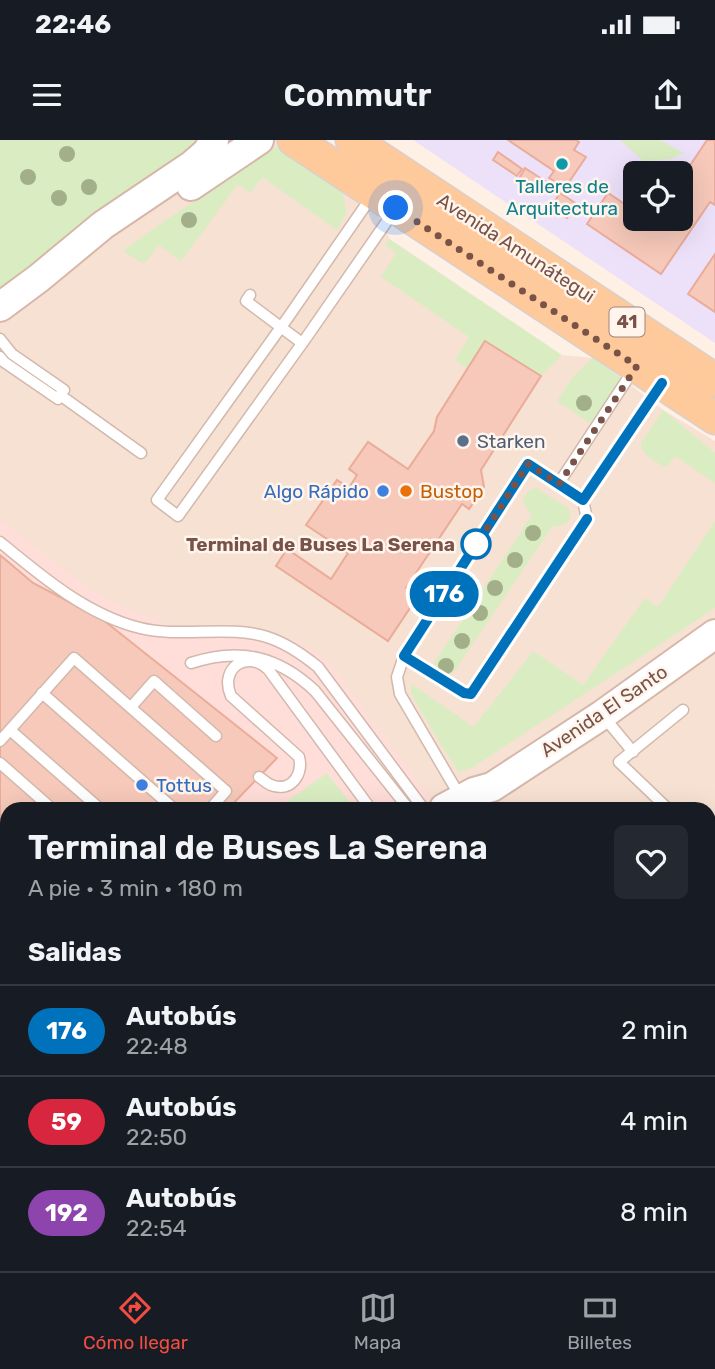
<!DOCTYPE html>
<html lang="es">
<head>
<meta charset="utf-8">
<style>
	body { margin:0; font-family:Rubik,sans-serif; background:#242831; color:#f1f3f6; height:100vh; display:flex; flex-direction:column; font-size:26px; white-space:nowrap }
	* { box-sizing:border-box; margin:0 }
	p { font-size:23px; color:#9ea1a6 }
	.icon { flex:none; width:38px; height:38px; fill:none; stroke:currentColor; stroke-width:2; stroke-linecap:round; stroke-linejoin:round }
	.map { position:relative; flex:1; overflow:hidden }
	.drawer { position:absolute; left:0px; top:662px; width:716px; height:471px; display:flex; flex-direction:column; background:#171b24; border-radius:21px 21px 0 0; box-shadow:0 7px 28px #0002 }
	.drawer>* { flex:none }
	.badge { padding:0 14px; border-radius:23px; font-size:24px; line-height:46px }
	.tools { position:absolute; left:623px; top:21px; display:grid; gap:14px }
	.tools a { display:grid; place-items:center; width:70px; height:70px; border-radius:10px; background:#171b24; box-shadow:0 7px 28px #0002; font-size:35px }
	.you { position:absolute; width:35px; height:35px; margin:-18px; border:5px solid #fff; border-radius:50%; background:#1a73e8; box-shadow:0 0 0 10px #1a73e833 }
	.map>.badge { position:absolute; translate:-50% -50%; box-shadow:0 0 0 4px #fff }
	h2 { padding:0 28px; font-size:26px; line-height:63px }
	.round { display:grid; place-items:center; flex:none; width:74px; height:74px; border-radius:10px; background:#242831 }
	.headline { display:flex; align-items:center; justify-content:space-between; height:119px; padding:0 28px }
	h1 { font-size:33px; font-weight:600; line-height:52px }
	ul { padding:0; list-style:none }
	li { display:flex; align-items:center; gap:21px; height:91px; padding:0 28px; border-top:2px solid #363941 }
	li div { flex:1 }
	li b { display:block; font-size:26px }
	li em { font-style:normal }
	li .badge { min-width:77px; font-weight:700; text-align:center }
	.status { display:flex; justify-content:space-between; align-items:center; height:49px; padding:0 35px; background:#171b24; direction:ltr }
	.status svg { height:19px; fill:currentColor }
	header { display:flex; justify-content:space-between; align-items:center; height:91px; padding:0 28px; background:#171b24; font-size:32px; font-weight:600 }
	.tab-bar { display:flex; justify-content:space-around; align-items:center; height:98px; border-top:2px solid #363941; background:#171b24; font-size:19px; color:#9ea1a6 }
	.tab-bar a { display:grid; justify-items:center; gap:4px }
	.tab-bar .current { color:#f14d41 }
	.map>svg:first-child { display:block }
</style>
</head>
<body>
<div class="status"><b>22:46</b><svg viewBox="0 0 49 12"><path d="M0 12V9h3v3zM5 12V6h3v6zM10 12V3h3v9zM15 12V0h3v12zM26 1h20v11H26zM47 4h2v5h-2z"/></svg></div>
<header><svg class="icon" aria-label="menu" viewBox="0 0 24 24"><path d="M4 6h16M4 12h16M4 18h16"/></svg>Commutr<svg class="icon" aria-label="share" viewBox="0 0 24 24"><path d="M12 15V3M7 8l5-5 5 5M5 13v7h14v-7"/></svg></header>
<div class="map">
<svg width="715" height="1131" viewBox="0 0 715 1131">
	<rect width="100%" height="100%" fill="#fef0e5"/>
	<path fill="#f6e1d2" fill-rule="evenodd" d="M0 0H282L369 59 390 99 561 215 593 218 623 239 663 270 715 301V1131H0ZM7 668H709V1125H7Z"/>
	<g fill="#ffddd8">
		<path d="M0 379 80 442 105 458 132 471 177 487 253 488 265 490 295 500 312 510 327 521 337 533 432 659 415 668H7V741L0 734Z"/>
		<path d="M7 1099V1125H92L86 1131H0V1106Z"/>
	</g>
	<path fill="#ede1fa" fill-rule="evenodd" d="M413 0H715V203L581 113ZM635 33H681V79H635Z"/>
	<path fill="#fdd7e1" d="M0 734 7 741V1025L0 1031Z"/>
	<g fill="#daedc2">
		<path d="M0 0H209L0 150Z"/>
		<path d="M620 0H660L684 13 671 19 643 21Z"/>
		<path d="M276 7 342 51 347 73 337 90 262 37 251 53 238 44 181 121 159 105 144 124 123 111 160 84Z"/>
		<path d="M389 99 562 215 541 236 485 201 468 229 455 220 469 197 381 137 396 113 385 105Z"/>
		<path d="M593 218 623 239 593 285 557 261 573 237Z"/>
		<path d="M663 270 715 313V343L675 316 667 326 664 327C655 321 640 314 641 303Z"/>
		<path d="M536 348 568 368 571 376 566 384 552 387 453 533 447 536 435 529 434 523 532 375 522 361 528 351Z"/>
		<path d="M715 381V468L473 627 459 632 443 608 411 554V544L474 587 533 511 583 545 645 458 658 467Z"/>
		<path d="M327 633 354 668H277Z"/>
	</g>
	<g fill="#f6c9ba" stroke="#eaac99" stroke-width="2">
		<path d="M508 0H576L579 2 574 10 586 17 565 48 549 38 554 31Z"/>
		<path d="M707 0H715V65L710 62 661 134 587 84 608 53 635 71V79H647L652 82 654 79H681V39Z"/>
		<path d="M498 12 522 29 517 36 493 20Z"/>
		<path d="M525 28 545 41 536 54 517 42Z"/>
		<path d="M560 53 583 68 578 76 571 72 567 78 551 67Z"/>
		<path d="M715 114V172L688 154Z"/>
		<path d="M485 201 541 236 481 330 484 347 469 369 462 364 406 448 418 456 388 501 276 426 287 409 331 439 348 413 306 385 337 340 349 348 357 335 349 329 368 302 408 329 434 291 437 277Z"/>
		<path d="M0 415 33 443 102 479 277 618 229 668H7V729L0 722Z"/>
		<path d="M7 850V961L0 968V900L6 894 0 887V857Z"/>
	</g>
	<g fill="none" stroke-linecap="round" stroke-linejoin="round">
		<g stroke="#d3b8ac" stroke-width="13">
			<g id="lane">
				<path d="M372 56 289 176 157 360 178 376 306 198 394 71"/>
				<path d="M250 155 246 161 302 203"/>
				<path d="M0 199 12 214 64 250"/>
				<path d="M0 217 4 222 58 259"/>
				<path d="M60 255 141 313"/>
				<path d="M559 343 634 229"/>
				<path d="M583 360 528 324 404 516 463 553 471 554 587 379 583 360 660 246"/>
				<path d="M0 402C41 436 87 475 140 488 180 498 230 485 267 497 286 503 302 514 318 527L423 668"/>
				<path d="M404 516 397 537 400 554 461 658"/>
				<path d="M191 523C239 507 278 516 315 551L408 668"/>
				<path d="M42 553 173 668"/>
				<path d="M131 567 154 541 216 596"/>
				<path d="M604 577 633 612"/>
				<path d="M10 590 99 668"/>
				<path d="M0 601 74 518 226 651 211 668"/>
				<path d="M0 623 51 668"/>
				<path d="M259 637C264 640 268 645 274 646 293 651 303 633 299 617L231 556C219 529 246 509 268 529L370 668"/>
				<path d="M667 668 619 622 683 570"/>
				<path d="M709 707 715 712"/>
				<path d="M709 734 715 728"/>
				<path d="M0 770 7 777"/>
			</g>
		</g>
		<g stroke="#d3b8ac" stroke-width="23">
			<g id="street">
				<path d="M709 903 715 897"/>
				<path d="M382 1125 388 1131"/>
				<path d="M470 1125 477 1131"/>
				<path d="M445 1131 451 1125"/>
			</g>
		</g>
		<g stroke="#d6b7aa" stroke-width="32">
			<g id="secondary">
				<path d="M191 46 259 0"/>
				<path d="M0 167 39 138 103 85 192 25 207 12 214 0"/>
				<path d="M444 668 474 652 492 647 602 575 715 494"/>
				<path d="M0 1069 7 1062"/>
			</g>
		</g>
		<g stroke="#d9cfcc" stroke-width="35">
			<g id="primary">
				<path d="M294 0 715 278"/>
				<path d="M352 0 715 240"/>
			</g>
		</g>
		<use href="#lane" stroke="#fff" stroke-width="10"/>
		<use href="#street" stroke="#fff" stroke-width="19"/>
		<use href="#secondary" stroke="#fff" stroke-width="28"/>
		<use href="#primary" stroke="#ffca9b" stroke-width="32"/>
	</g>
	<g fill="#a3af88">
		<circle cx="67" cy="14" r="8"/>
		<circle cx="28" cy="37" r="8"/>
		<circle cx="89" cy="47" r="8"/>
		<circle cx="59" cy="58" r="8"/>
		<circle cx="189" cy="80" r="8"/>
		<circle cx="584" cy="263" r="8"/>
		<circle cx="533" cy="393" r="8"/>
		<circle cx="515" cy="420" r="8"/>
		<circle cx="495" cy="448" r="8"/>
		<circle cx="480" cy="473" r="8"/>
		<circle cx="462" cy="501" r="8"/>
		<circle cx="446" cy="526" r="8"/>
	</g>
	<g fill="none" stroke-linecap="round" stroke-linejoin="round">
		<g stroke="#fff" stroke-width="16">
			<path id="line" d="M587 379 471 554 464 553 404 516 528 324 583 360 662 243"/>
		</g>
		<use href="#line" stroke="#0072bc" stroke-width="10"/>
		<path stroke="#795248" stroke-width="7" stroke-dasharray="0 12.6" d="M396 68 637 226 559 344 528 324 475 407 476 404"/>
	</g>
	<circle fill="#0f9aa8" stroke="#fff5ed" stroke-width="2.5" cx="562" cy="24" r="7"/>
	<circle fill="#5c6f8a" stroke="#fff5ed" stroke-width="2.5" cx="463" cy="301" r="7"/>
	<g fill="#3f7fe0" stroke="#fff5ed" stroke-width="2.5">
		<circle cx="383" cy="351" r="7"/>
		<circle cx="142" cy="645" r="7"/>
	</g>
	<circle fill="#e8710a" stroke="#fff5ed" stroke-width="2.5" cx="406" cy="351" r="7"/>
	<circle fill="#fff" stroke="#0072bc" stroke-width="3.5" cx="476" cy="404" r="14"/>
	<g text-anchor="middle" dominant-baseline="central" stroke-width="5" stroke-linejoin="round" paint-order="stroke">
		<rect fill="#fff5ed" stroke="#a1837a" stroke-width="2" x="609.5" y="167.5" width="35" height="29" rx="5"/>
		<g font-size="18" font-weight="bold" fill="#795248">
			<text x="627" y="182">41</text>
		</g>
		<g font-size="19" fill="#0d838f" stroke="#fff5ed">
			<text x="562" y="46">Talleres de<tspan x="562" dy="22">Arquitectura</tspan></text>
		</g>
		<g font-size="19" fill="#795248" stroke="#fff5ed">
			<text transform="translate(516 108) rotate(33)">Avenida Amunátegui</text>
			<text transform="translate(604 571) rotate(-34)">Avenida El Santo</text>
		</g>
		<g font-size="19" fill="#4e5e75" stroke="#fff5ed" text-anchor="start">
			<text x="477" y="301">Starken</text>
		</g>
		<g font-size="19" fill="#366cbe" stroke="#fff5ed" text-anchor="end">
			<text x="369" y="351">Algo Rápido</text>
			<text x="156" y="645" text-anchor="start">Tottus</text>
		</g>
		<g font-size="19" fill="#c56008" stroke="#fff5ed" text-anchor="start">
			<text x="420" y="351">Bustop</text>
		</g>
		<g font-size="19" font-weight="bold" fill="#795248" stroke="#fff5ed" text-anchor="end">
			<text x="455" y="404">Terminal de Buses La Serena</text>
		</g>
	</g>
</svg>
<div class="tools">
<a><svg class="icon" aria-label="locate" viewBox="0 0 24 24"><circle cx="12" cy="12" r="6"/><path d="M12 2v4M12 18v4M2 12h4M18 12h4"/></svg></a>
</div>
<div class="you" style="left:396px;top:68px"></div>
<b class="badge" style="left:444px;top:454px;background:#0072bc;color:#fff">176</b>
<section class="drawer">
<div class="headline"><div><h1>Terminal de Buses La Serena</h1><p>A pie · 3 min · 180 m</p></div><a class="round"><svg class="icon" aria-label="heart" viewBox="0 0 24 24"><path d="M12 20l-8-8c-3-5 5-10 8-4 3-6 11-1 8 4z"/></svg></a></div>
<h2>Salidas</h2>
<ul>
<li><span class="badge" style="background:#0072bc;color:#fff">176</span><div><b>Autobús</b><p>22:48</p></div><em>2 min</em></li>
<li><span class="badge" style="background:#d7263d;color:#fff">59</span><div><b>Autobús</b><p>22:50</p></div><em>4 min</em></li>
<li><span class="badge" style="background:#8e44ad;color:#fff">192</span><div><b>Autobús</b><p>22:54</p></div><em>8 min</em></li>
</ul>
</section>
</div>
<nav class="tab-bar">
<a class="current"><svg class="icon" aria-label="directions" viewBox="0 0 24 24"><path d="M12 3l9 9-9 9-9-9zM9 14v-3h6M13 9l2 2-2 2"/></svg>Cómo llegar</a>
<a><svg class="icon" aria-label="map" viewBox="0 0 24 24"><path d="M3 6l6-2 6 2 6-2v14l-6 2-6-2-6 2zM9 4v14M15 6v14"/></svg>Mapa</a>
<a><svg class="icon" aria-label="tickets" viewBox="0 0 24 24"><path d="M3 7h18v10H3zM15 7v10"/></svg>Billetes</a>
</nav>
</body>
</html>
